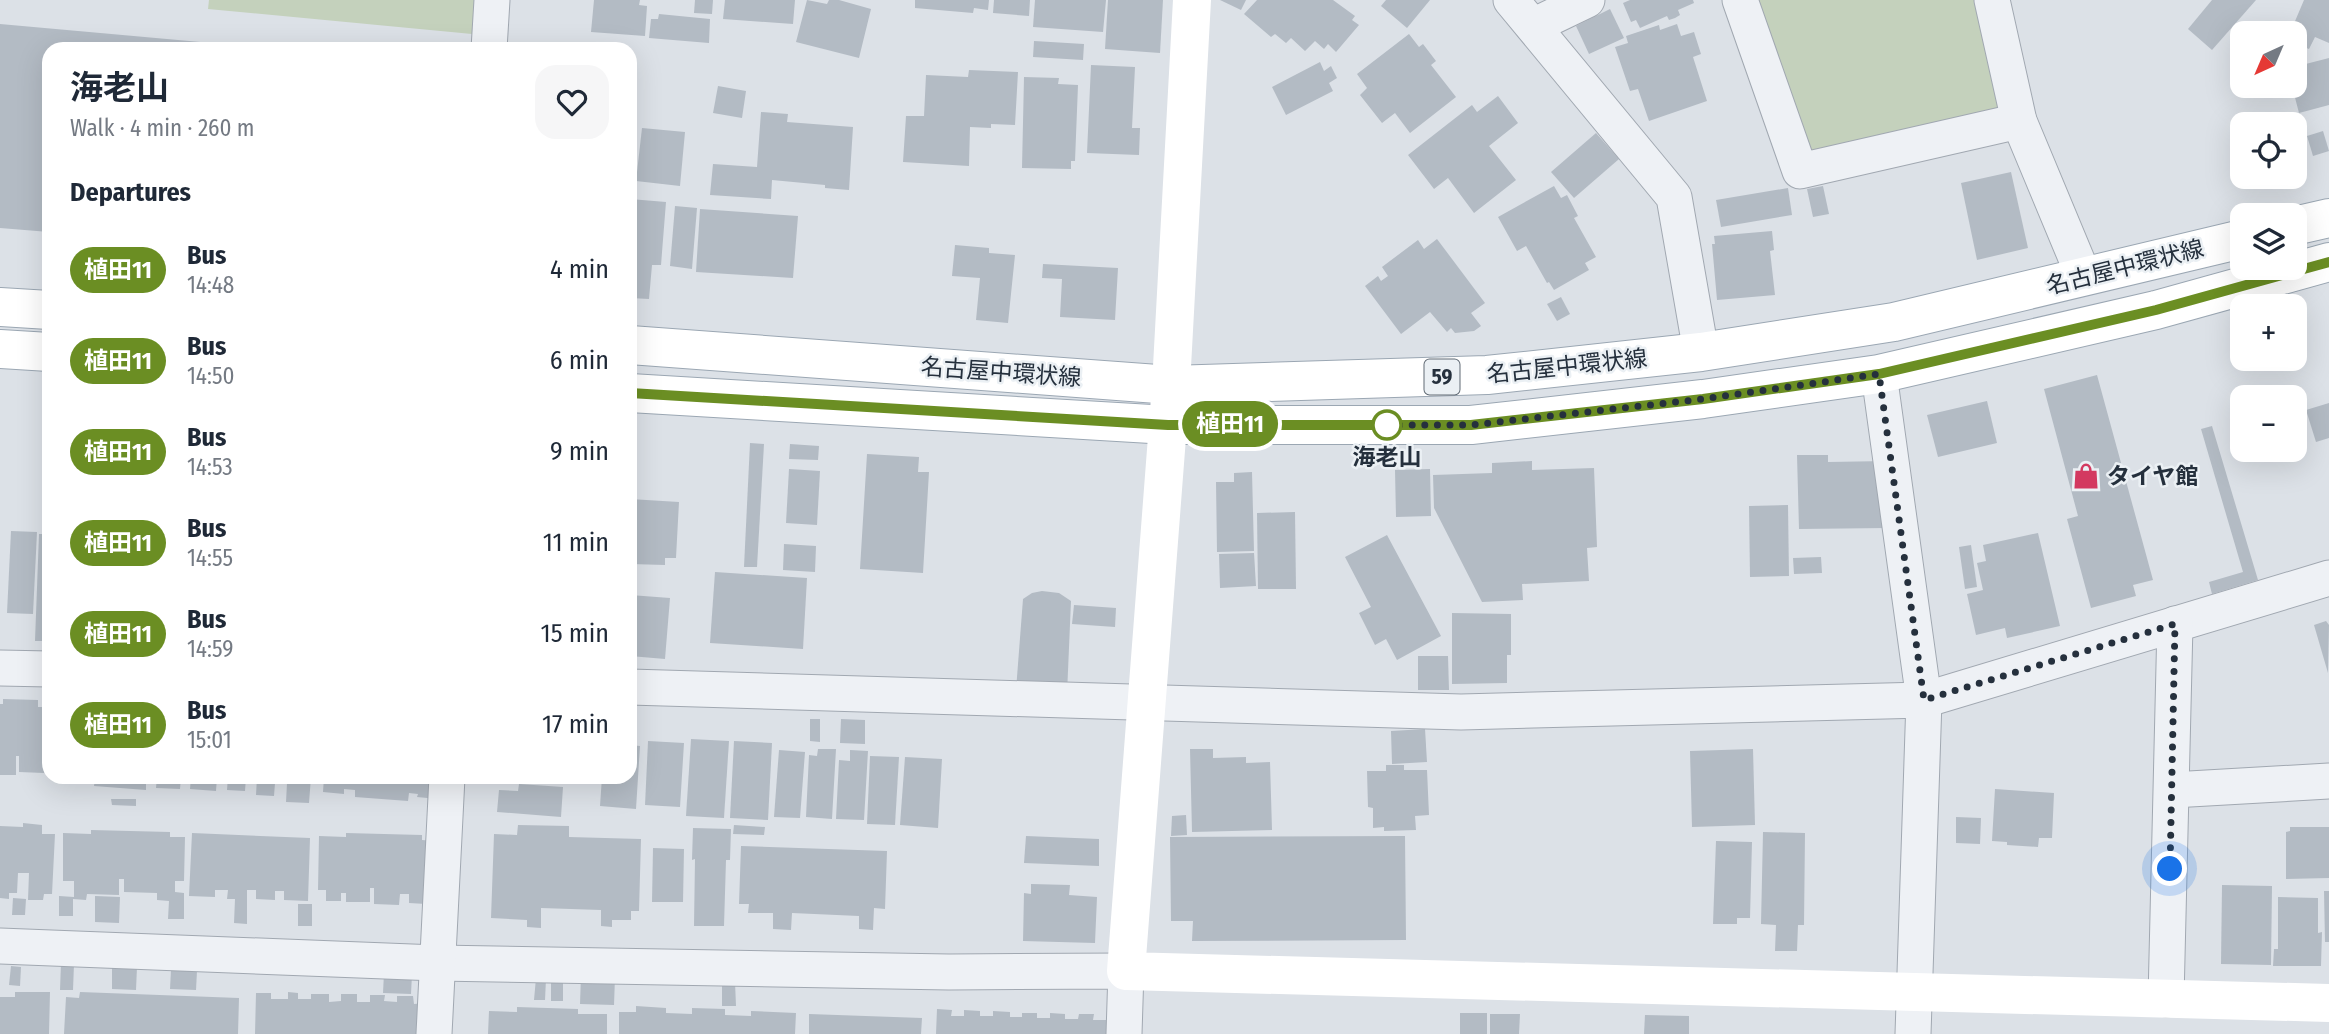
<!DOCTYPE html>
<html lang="en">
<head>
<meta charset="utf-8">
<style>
	body { margin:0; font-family:"Fira Sans Condensed","Noto Sans JP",sans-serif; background:#f6f6f7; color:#1f2937; height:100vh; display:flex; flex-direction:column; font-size:26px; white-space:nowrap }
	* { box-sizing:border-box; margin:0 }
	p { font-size:23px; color:#747a83 }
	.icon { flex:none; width:38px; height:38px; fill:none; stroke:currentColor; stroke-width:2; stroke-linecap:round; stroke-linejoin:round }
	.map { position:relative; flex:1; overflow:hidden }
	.sheet { position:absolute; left:42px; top:42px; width:595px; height:742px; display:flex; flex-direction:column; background:#fff; border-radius:21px; box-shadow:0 7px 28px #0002 }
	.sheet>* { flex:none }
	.badge { padding:0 14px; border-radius:23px; font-size:24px; line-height:46px }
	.needle { width:46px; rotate:224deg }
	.buttons { position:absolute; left:2230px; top:21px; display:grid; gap:14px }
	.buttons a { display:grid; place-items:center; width:77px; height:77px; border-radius:14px; background:#fff; box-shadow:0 7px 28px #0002; font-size:35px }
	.you { position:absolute; width:35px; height:35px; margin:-18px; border:5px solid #fff; border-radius:50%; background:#1a73e8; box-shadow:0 0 0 10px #1a73e833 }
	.map>.badge { position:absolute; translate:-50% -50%; box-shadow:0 0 0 4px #fff }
	h2 { padding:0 28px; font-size:26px; line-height:63px }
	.round { display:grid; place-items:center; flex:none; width:74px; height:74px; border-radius:21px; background:#f6f6f7 }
	.summary { display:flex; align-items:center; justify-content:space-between; height:119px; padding:0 28px }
	h1 { font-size:33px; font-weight:700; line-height:52px }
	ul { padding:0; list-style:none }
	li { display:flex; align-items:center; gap:21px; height:91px; padding:0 28px }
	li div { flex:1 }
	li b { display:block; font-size:26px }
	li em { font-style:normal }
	li .badge { min-width:77px; font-weight:700; text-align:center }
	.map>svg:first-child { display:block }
</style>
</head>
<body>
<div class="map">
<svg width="2329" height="1034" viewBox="0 0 2329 1034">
	<rect width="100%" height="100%" fill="#dce1e7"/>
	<g fill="#c4d1bc">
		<path d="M209 0H475L472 34 208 9Z"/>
		<path d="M1749 0H1981L2007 104 1993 120 1803 152Z"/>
	</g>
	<g fill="#b3bbc4">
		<path d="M594 0H640L639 5 647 6 645 36 591 32Z"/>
		<path d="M695 0H713L712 14 694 13Z"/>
		<path d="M725 0H795L793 24 723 19Z"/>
		<path d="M807 0 827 4 829 0H839L871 9 859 58 796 42Z"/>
		<path d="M915 0H989L988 10 974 8 973 13 915 8Z"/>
		<path d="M994 0H1030L1029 16 993 13Z"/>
		<path d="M1035 0H1106L1103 32 1033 27Z"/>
		<path d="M1108 0H1163L1160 53 1105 49Z"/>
		<path d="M1220 0H1246L1241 10Z"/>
		<path d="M1257 0H1333L1355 16 1352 20 1359 25 1336 52 1328 44 1324 49 1315 41 1305 51 1291 38 1286 43 1275 34 1271 37 1244 14Z"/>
		<path d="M1386 0H1430L1407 28 1381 6Z"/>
		<path d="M1630 0H1693L1694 3 1678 10 1680 15 1675 18 1669 20 1667 16 1640 28 1636 20 1631 22 1623 3Z"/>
		<path d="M2212 0H2256L2212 50 2188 29Z"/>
		<path d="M2304 0H2329V43L2315 37 2309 49 2294 43V33H2290Z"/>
		<path d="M1610 9 1624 38 1589 54 1576 26Z"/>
		<path d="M659 14 710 19 709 43 649 38 651 19H658Z"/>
		<path d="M0 24 256 47V49H49V232L0 228Z"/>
		<path d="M1677 24 1681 36 1694 32 1701 54 1693 57 1707 101 1649 121 1638 89 1630 91 1615 47 1628 43 1626 36 1659 25 1660 30Z"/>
		<path d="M1409 34 1419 47 1423 44 1436 61 1431 65 1456 97 1410 133 1395 113 1382 123 1360 95 1367 88 1357 74Z"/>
		<path d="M1034 41 1084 44 1083 60 1033 57Z"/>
		<path d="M2329 58V105L2299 113 2292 86H2294V67Z"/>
		<path d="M1320 62 1324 71 1331 66 1337 78 1329 83 1333 91 1286 115 1272 87Z"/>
		<path d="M1091 65 1135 67 1132 128H1140L1139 155 1087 153Z"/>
		<path d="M969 70 1018 72 1015 125 991 124V128L970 127 969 166 903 162 906 116H924L926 75 968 77Z"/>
		<path d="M1024 77 1059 78 1058 84 1078 85 1075 161H1071V169L1022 168Z"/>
		<path d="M718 86 746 91 742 118 713 113Z"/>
		<path d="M1498 96 1518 123 1489 146 1516 180 1474 213 1448 178 1434 189 1408 155 1472 105 1477 112Z"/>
		<path d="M761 112 788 114 787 122 853 127 849 190 825 188V185L772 180 771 199 710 195 713 164 757 167Z"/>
		<path d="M642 128 685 132 680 186 636 181Z"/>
		<path d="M2323 131 2329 151 2313 156 2307 136Z"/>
		<path d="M1596 133 1619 159 1574 198 1551 172Z"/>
		<path d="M2011 172 2028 248 1977 260 1961 183Z"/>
		<path d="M1554 186 1561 198 1567 195 1578 216 1574 218 1596 257 1585 263 1589 270 1554 290 1549 282 1547 283 1526 246 1517 251 1498 217Z"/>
		<path d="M1823 186 1829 214 1813 217 1807 189Z"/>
		<path d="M1788 188 1792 215 1721 227 1716 200Z"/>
		<path d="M630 199 666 202 661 265H652L649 299 630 298Z"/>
		<path d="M675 206 697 208 692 269 670 266Z"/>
		<path d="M700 209 798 216 793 278 696 272Z"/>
		<path d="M1772 231 1774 250 1770 251 1775 295 1717 300 1712 244H1715L1714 236Z"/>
		<path d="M1437 239 1485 303 1471 313 1481 326 1474 331 1455 333 1451 328 1447 332 1430 312 1401 334 1365 286 1378 276 1381 281 1388 276 1382 267 1418 240 1424 249Z"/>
		<path d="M955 245 989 248V253L1015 255 1008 323 976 320 980 278 952 276Z"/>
		<path d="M1043 264 1118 268 1115 320 1060 317 1062 279 1042 278Z"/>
		<path d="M1561 297 1570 314 1557 321 1547 304Z"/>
		<path d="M2097 375 2153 580 2133 585 2136 596 2091 608 2067 519 2078 516 2044 389Z"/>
		<path d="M1987 401 1997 443 1938 457 1927 415Z"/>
		<path d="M2329 403V438L2316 442 2306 410Z"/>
		<path d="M2212 426 2258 580 2212 594 2209 582 2243 572 2201 429Z"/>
		<path d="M750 443 764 444 757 567H744Z"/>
		<path d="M790 444 819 446 818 460 789 459Z"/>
		<path d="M867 454 919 457 918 472H929L923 573 860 569Z"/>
		<path d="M1797 455H1828V462L1887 461V528L1799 529Z"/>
		<path d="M1532 461V470L1594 468 1597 547 1587 548 1589 581 1522 584 1523 600 1482 602 1434 508 1433 475 1492 473V463Z"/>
		<path d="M789 469 820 471 817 525 786 523Z"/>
		<path d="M1430 469 1431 516 1396 517 1395 470Z"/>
		<path d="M1252 472 1254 551 1217 552 1216 482H1234V473Z"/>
		<path d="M630 499 679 502 676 558H665V565L630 564Z"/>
		<path d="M1788 505 1789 576 1750 577 1749 506Z"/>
		<path d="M1295 512 1296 589H1258L1257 513Z"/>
		<path d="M11 531 37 532 33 614 7 613Z"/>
		<path d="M2038 533 2060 626 2007 638 2005 628 1976 635 1967 594 1983 590 1977 563 1986 561 1983 545Z"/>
		<path d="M39 534H49V641H35Z"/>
		<path d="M1387 535 1441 636 1397 660 1386 639 1375 645 1359 613 1371 607 1345 557Z"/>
		<path d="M784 544 816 546 815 572 783 570Z"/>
		<path d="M1971 545 1977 587 1965 589 1959 547Z"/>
		<path d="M1254 553 1256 586 1220 588 1219 554Z"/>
		<path d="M1821 557 1822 573 1794 574 1793 558Z"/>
		<path d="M715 572 807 578 803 649 710 643Z"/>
		<path d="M1042 591 1059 593 1071 601 1067 694 1016 690 1023 599 1032 593Z"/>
		<path d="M630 595 670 598 665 659 630 656Z"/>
		<path d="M1074 605 1116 608 1115 627 1072 624Z"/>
		<path d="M1452 613 1511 614V655H1507V683L1452 684Z"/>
		<path d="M2326 621 2329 625 2328 673 2314 625Z"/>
		<path d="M1418 656H1448L1449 690H1418Z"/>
		<path d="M3 699 38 700V707H49V757H44V773L19 772V756H16V775H0V704H3Z"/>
		<path d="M810 719H820V742L810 741Z"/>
		<path d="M841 719 865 720V744L840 743Z"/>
		<path d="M1425 729 1427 762 1392 764 1391 731Z"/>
		<path d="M691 739 729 741 724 818 686 816Z"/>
		<path d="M648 741 684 743 680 807 645 805Z"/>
		<path d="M734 741 772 743 768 820 730 818Z"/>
		<path d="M630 745 640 746 636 809 600 806 602 777H630Z"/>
		<path d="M818 749H836L832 819 806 817 809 755 817 756Z"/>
		<path d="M1190 749H1213V758L1246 757V763L1270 762 1272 830 1192 832Z"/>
		<path d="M1753 749 1755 825 1692 827 1690 751Z"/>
		<path d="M779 750 805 752 800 818 774 817Z"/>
		<path d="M850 750 868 751 864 820 836 819 839 760 850 761Z"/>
		<path d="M870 756 899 757 895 825 867 824Z"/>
		<path d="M905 757 942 759 938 828 900 825Z"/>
		<path d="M1386 765H1404V770H1427L1429 815 1415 816 1416 830 1384 831V827L1373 828V808L1368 807 1367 771H1386Z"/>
		<path d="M57 777H83V783L57 782Z"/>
		<path d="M95 777H146V790L94 786Z"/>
		<path d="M157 777H181L180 789 156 788Z"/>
		<path d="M191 777H217L216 791 190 789Z"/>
		<path d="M228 777H246L245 791 227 790Z"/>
		<path d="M257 777H311L309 803 286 802 287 783H275L274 796 256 795Z"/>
		<path d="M324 777H439L438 799 417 797 418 794 409 793 408 801 355 797V790L344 789V794L323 792Z"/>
		<path d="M519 784 563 787 561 817 497 812 499 790 518 791Z"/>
		<path d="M1995 789 2054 793 2052 838H2039L2038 847 2007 845V842L1992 841Z"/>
		<path d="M111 799H136V806L112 805Z"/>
		<path d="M1186 815 1187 835 1171 836 1172 816Z"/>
		<path d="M1956 817 1981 818 1980 844 1956 843Z"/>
		<path d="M23 823 42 825V834H55L52 894H44L43 900H28L29 873H18L17 893H9V899L0 898V826L23 827Z"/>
		<path d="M518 825 569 826V837L641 839 639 911H631V920H612V927L601 926V910L541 908V928L527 927V920L491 918 494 834 517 835Z"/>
		<path d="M734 825 765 827 764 835 733 834Z"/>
		<path d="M2290 827H2329V878L2286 879V832L2290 831Z"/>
		<path d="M693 828 731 829 730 860H726L724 926H694L695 859 692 860Z"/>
		<path d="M91 830 170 832V837H185L184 881H175V892L184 893V919H168L169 901 157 900V893L124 892V879H119V895L87 894 86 900 73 899V916H59V896L74 897V881H63V833L91 834Z"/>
		<path d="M1763 832 1805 833 1804 925H1798L1797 951H1775L1776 925 1761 924Z"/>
		<path d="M192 833 310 838 308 901 284 900V891H275V900L256 899V890H247V924L234 923 235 899H227L228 890H215V897L189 896Z"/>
		<path d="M346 833 422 835V840L434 841 426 904 409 903V894H400L399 905 374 904V888H370V902H346V893H341V901H326V890H318L319 836 346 837Z"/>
		<path d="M1026 836 1099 839V866L1024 863Z"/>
		<path d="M1405 836 1406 940 1192 941 1193 921H1171L1170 837Z"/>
		<path d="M1716 841 1752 842 1750 918H1737V924H1713Z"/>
		<path d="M741 846 887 851 885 909 874 908 873 930 859 929V916L792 913 791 930 773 929V913H748L749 904H739Z"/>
		<path d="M653 848 684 849 683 902H652Z"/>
		<path d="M1031 884 1070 885 1069 895 1097 897 1095 943 1023 941 1024 893 1031 894Z"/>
		<path d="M2222 885 2272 886 2271 965 2221 964Z"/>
		<path d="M2324 891H2329V942H2325Z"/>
		<path d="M95 896 120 897 119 923 95 922Z"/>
		<path d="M2278 897 2318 898V933L2322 932 2321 966H2273L2274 949H2278Z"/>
		<path d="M13 898 26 899 25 915H12Z"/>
		<rect x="298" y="904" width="14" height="22"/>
		<path d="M61 963 74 964 73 990H60Z"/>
		<path d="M11 966 21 967 20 986 9 985Z"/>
		<path d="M112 966 137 967 136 990 112 989Z"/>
		<path d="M171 970 197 971 196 990 170 989Z"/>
		<path d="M384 973 412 974 411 994 383 993Z"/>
		<path d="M581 975 615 977 614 1005 580 1004Z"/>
		<path d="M536 978 546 979 545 1000H534Z"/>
		<rect x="551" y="978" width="12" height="23"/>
		<path d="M722 982H735L736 1006H722Z"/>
		<path d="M15 992H50L49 1034H0V997H15Z"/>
		<path d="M80 992 239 998 238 1034H64L66 997 79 998Z"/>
		<path d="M288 992 298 993V999H311V994H329V1002L341 1001V994H357V1002H370V995H385L384 1001 397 1002V996H413L414 1004 425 1003V1034H255L256 993H271V999H288Z"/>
		<path d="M636 1006 666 1008V1013L692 1014V1008L725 1009V1015L751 1016V1011L796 1013 795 1034H619V1012H636Z"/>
		<path d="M517 1007 578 1009V1014H607V1034H488L489 1011 517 1012Z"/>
		<path d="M937 1009 952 1010 951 1016H964V1010L980 1011V1016H993V1011L1010 1012V1017H1022V1013H1037V1018H1050V1013L1065 1014V1019H1078L1079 1014H1094L1093 1020H1108V1034H936Z"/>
		<rect x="1460" y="1013" width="27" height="21"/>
		<path d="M809 1014 922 1018 921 1034H809Z"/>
		<path d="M1490 1014H1520L1519 1034H1490Z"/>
		<path d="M1645 1015 1689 1016V1034H1644Z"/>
	</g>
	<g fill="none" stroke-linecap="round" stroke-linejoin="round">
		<g stroke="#a1a8b1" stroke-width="37">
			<g id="street">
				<path d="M1511 0 1674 197 1701 352"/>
				<path d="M1740 0 1800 171 2019 121"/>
				<path d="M1992 0 2019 121 2084 277"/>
				<path d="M1533 26 1587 0"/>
				<path d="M489 49 492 0"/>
				<path d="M1879 374 1924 700 1913 1034"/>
				<path d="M0 668 49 669"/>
				<path d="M630 687 1461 712 1924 700 2329 578"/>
				<path d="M2172 790 2329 781"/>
				<path d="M0 946 437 963 949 972 1126 971 1124 1034"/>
				<path d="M2166 999 2175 624"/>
				<path d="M434 1034 447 777"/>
			</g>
		</g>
		<g stroke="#9ba7b3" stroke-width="40">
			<g id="primary">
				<path d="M2294 226 2329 218"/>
				<path d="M0 307 49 310"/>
				<path d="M630 345 1171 385 1487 375 1701 352 1894 322 2242 239"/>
				<path d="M0 349 49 352"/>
				<path d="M630 393 1168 425H1471L1703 399 1879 374 2156 310 2329 262"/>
			</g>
		</g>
		<use href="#street" stroke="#eef1f5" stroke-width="35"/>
		<path stroke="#fff" stroke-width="38" d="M1192 0 1171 385 1126 971 2329 1003"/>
		<use href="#primary" stroke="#fff" stroke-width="38"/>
	</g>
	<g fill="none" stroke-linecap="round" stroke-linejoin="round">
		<g stroke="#fff" stroke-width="16">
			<path id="line" d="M630 393 1168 425H1471L1703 399 1879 374 2156 310 2329 262"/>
		</g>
		<use href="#line" stroke="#6b8e23" stroke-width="10"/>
		<path stroke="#25303d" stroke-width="7" stroke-dasharray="0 12.6" d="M1387 425H1471L1703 399 1879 374 1924 700 2175 624 2170 869"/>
	</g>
	<defs>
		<g id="shop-bare" transform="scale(2.1)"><path d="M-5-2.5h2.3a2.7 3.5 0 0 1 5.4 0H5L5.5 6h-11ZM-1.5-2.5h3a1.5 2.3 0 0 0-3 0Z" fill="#d33960" stroke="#ebf0f4" stroke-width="2.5" paint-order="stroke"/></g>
	</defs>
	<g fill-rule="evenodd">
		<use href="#shop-bare" x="2086" y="476"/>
	</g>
	<circle fill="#fff" stroke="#6b8e23" stroke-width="3.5" cx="1387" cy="425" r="14"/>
	<g text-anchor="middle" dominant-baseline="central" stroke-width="5" stroke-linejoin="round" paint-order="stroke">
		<rect fill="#ebf0f4" stroke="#606a74" stroke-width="2" x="1424.5" y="359.5" width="35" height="35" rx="5"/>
		<g font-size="21" font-weight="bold" fill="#25303d">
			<text x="1442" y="377">59</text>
		</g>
		<g font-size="23" fill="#25303d" stroke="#ebf0f4">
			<text transform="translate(2125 267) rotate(-14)">名古屋中環状線</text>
			<text transform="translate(1567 366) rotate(-6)">名古屋中環状線</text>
			<text transform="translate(1001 372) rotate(4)">名古屋中環状線</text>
		</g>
		<g font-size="23" font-weight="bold" fill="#25303d" stroke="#ebf0f4">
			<text x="1387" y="457">海老山</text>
		</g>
		<g font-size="23" font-weight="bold" fill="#25303d" stroke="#ebf0f4" text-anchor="start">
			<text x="2107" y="476">タイヤ館</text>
		</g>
	</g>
</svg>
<div class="buttons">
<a><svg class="needle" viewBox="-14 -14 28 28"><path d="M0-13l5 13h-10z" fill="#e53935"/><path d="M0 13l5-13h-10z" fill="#747a83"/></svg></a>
<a><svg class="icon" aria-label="locate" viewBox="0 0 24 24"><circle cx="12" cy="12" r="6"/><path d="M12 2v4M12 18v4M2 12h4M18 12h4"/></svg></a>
<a><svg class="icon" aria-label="layers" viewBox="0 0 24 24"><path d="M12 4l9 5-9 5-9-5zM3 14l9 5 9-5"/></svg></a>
<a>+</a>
<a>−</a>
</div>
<div class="you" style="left:2170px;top:869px"></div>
<b class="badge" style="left:1230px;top:424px;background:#6b8e23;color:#fff">植田11</b>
<section class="sheet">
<div class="summary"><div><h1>海老山</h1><p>Walk · 4 min · 260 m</p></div><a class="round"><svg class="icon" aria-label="heart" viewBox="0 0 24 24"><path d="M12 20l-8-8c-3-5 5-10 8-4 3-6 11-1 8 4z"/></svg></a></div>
<h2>Departures</h2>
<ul>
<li><span class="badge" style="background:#6b8e23;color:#fff">植田11</span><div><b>Bus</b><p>14:48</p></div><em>4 min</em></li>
<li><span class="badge" style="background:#6b8e23;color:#fff">植田11</span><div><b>Bus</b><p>14:50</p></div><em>6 min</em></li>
<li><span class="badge" style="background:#6b8e23;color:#fff">植田11</span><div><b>Bus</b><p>14:53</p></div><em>9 min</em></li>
<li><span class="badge" style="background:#6b8e23;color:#fff">植田11</span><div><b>Bus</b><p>14:55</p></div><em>11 min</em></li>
<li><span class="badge" style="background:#6b8e23;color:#fff">植田11</span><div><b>Bus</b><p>14:59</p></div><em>15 min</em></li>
<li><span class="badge" style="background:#6b8e23;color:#fff">植田11</span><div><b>Bus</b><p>15:01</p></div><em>17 min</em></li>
</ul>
</section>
</div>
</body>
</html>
